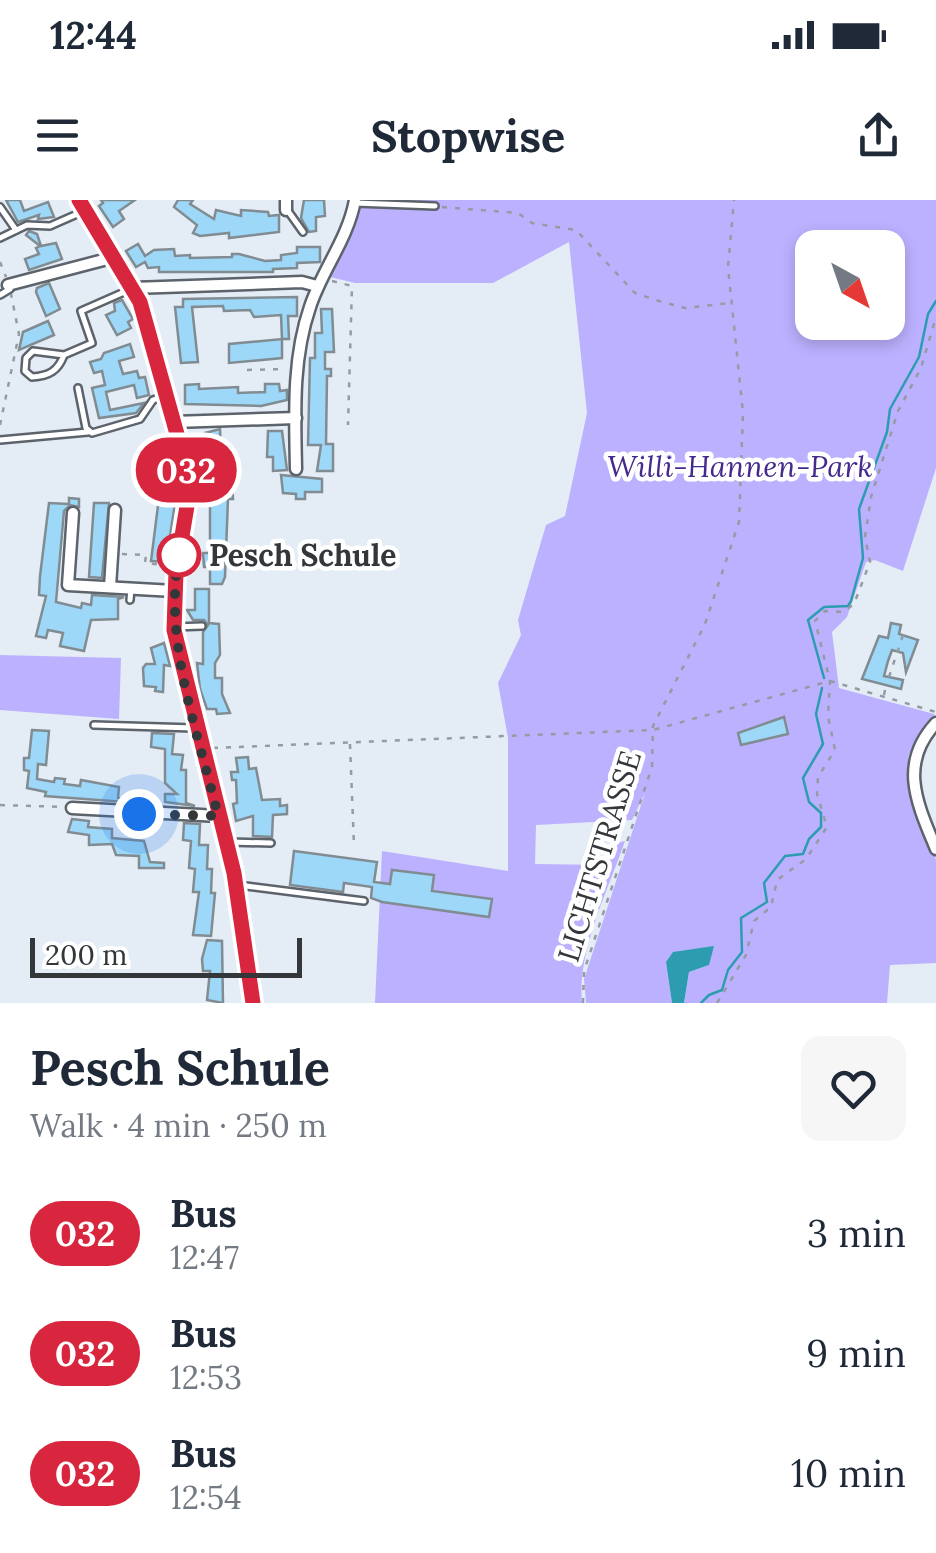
<!DOCTYPE html>
<html lang="en">
<head>
<meta charset="utf-8">
<style>
	body { margin:0; font-family:Lora,serif; background:#f6f6f7; color:#1f2937; height:100vh; display:flex; flex-direction:column; font-size:38px; white-space:nowrap }
	* { box-sizing:border-box; margin:0 }
	p { font-size:32px; color:#747a83 }
	.icon { flex:none; width:55px; height:55px; fill:none; stroke:currentColor; stroke-width:2; stroke-linecap:round; stroke-linejoin:round }
	.map { position:relative; height:803px; overflow:hidden }
	.sheet { display:flex; flex-direction:column; background:#fff; flex:1 }
	.sheet>* { flex:none }
	.badge { padding:0 20px; border-radius:32px; font-size:35px; line-height:65px }
	.needle { width:65px; rotate:140deg }
	.controls { position:absolute; left:795px; top:30px; display:grid; gap:20px }
	.controls a { display:grid; place-items:center; width:110px; height:110px; border-radius:20px; background:#fff; box-shadow:0 5px 15px #0003; font-size:50px }
	.scale { position:absolute; left:30px; bottom:25px; width:272px; box-sizing:border-box; padding-left:10px; border:5px solid #33373a; border-top:0; font-size:28px; line-height:35px; white-space:nowrap; color:#33373a; -webkit-text-stroke:8px #fff; paint-order:stroke }
	.you { position:absolute; width:50px; height:50px; margin:-25px; border:8px solid #fff; border-radius:50%; background:#1a73e8; box-shadow:0 0 0 15px #1a73e833 }
	.map>.badge { position:absolute; translate:-50% -50%; box-shadow:0 0 0 5px #fff }
	.round { display:grid; place-items:center; flex:none; width:105px; height:105px; border-radius:20px; background:#f6f6f7 }
	.summary { display:flex; align-items:center; justify-content:space-between; height:170px; padding:0 30px }
	h1 { font-size:48px; font-weight:700; line-height:75px }
	ul { padding:0; list-style:none }
	li { display:flex; align-items:center; gap:30px; height:120px; padding:0 30px }
	li div { flex:1 }
	li b { display:block; font-size:38px }
	li em { font-style:normal }
	li .badge { min-width:110px; font-weight:700; text-align:center }
	.status { display:flex; justify-content:space-between; align-items:center; height:70px; padding:0 50px; background:#fff; direction:ltr }
	.status svg { height:28px; fill:currentColor }
	header { display:flex; justify-content:space-between; align-items:center; height:130px; padding:0 30px; background:#fff; font-size:45px; font-weight:700 }
	.map>svg:first-child { display:block }
</style>
</head>
<body>
<div class="status"><b>12:44</b><svg viewBox="0 0 49 12"><path d="M0 12V9h3v3zM5 12V6h3v6zM10 12V3h3v9zM15 12V0h3v12zM26 1h20v11H26zM47 4h2v5h-2z"/></svg></div>
<header><svg class="icon" aria-label="menu" viewBox="0 0 24 24"><path d="M4 6h16M4 12h16M4 18h16"/></svg>Stopwise<svg class="icon" aria-label="share" viewBox="0 0 24 24"><path d="M12 15V3M7 8l5-5 5 5M5 13v7h14v-7"/></svg></header>
<div class="map">
<svg width="936" height="803" viewBox="0 0 936 803">
	<rect width="100%" height="100%" fill="#e4ecf6"/>
	<g fill="#bcb1ff" fill-rule="evenodd">
		<path d="M357 0H936V268L903 371 875 360 866 362 847 417 832 432 839 488 934 514 935 517 909 554 907 569 936 660V763L890 765 887 803H684L689 772 709 765 666 762 672 803H586L584 779 645 593 632 620 536 625 535 664 606 665 609 645 625 641C608 691 577 750 582 803H375L382 651 508 671V538L498 483 521 435 518 420 546 325 565 316 587 213 569 42 493 83H355L330 77 339 60ZM812 48H888V122H812Z"/>
		<path d="M0 455 121 458 119 519 0 510Z"/>
	</g>
	<path fill="#2e9cb0" d="M714 746 709 765 689 772 684 803H672L666 762 673 752Z"/>
	<g fill="none" stroke-linecap="round" stroke-linejoin="round">
		<g stroke="#2e9cb0" stroke-width="2.5">
			<path d="M824 478 808 420 824 407 848 406 851 401 863 358 859 309 887 232 890 209 919 157 928 114 936 101"/>
			<path d="M701 803 709 795 722 790 728 770 742 752 741 718 767 702 764 683 785 656 803 654 809 639 821 627V613L809 602 803 578 823 544 816 514 822 488"/>
		</g>
	</g>
	<g fill="#9dd8f8" stroke="#818c92" stroke-width="2.5">
		<path d="M6 0H20L24 11 48 2 54 17 38 19 39 15 18 22Z"/>
		<path d="M101 0H135L119 11 124 19 113 27 99 6 103 3Z"/>
		<path d="M178 0H193L190 4 214 19 216 10 241 16V10L268 12 269 16 279 15V32L229 38V33L200 36 193 33 197 25 174 7Z"/>
		<path d="M304 0H324L325 16 316 17V31L309 32 301 18Z"/>
		<path d="M29 31 37 34 41 46 56 43 62 59 29 70 25 59 39 54 36 48 40 46 26 35Z"/>
		<path d="M138 44 145 56 154 50 174 49 175 56 190 55V58L232 57V54H239L265 61 281 60V55L297 53V47H320V62L297 63V68L273 69V72H159V67L148 68 145 62 136 67 126 51Z"/>
		<path d="M49 83 60 109 46 116 36 92 37 88Z"/>
		<path d="M297 97V116H288L289 139H282L281 115 254 117 250 110 224 111 223 106 192 107 198 162 181 163 175 107H183V99Z"/>
		<path d="M122 100 133 119 128 122 131 128 117 135 106 115 115 111 114 103Z"/>
		<path d="M321 109H332L334 152H325V169H331V176H327L326 244H333V271H317L321 245H308L310 158H315V133H322Z"/>
		<path d="M48 121 54 135 19 150 23 132Z"/>
		<path d="M282 139V158L229 163V144Z"/>
		<path d="M130 144 134 157 119 161 123 174 137 171 139 178 145 177 149 195 137 198 134 185 106 192 110 210 144 203 136 213 99 218 92 188 105 185 102 171 94 173 90 162 101 159 104 153Z"/>
		<path d="M199 184V189L238 187V193L265 192V184H279L280 191 287 190V200L261 206 185 204V185Z"/>
		<path d="M220 229 221 257 231 262 233 299H228L225 377 222 384H210V367H204L203 353H210V299H217V271H211L205 233Z"/>
		<path d="M268 231H282L287 270 273 271V257H267Z"/>
		<path d="M166 260 171 263 176 292 174 310 166 362 151 361 161 282 155 266Z"/>
		<path d="M281 275 322 279V292H305V299H296V294L283 293Z"/>
		<path d="M69 298 79 299V307L70 305 64 311 56 402 81 408 82 403 91 405 92 395 124 397 118 399V419L91 420 84 451 60 446 63 433 48 430 46 438 36 436 46 396 39 395 40 376 49 303 69 304Z"/>
		<path d="M94 303H109L102 378 89 377Z"/>
		<path d="M195 389H209V423L219 424 220 455 215 463V478H222V494L230 513 217 514 216 509H207L200 489 197 463 203 464V432L208 425 204 420H193L187 410H195Z"/>
		<path d="M891 423 901 425 899 434 918 440 906 472 903 453 892 450 888 461 884 476 903 480 901 489 862 479 879 436 888 438Z"/>
		<path d="M164 443 170 466 164 465 163 492 155 491 156 487 144 486 143 468 146 464H155L151 448Z"/>
		<path d="M784 517 788 534 741 545 738 533Z"/>
		<path d="M32 530 49 531 46 565 38 564 37 579 54 582 55 578 65 579 64 584 80 586 81 580 119 587 118 598 125 599V602L45 596 46 592 27 588 29 571 24 570V558H29Z"/>
		<path d="M152 533 174 534 172 554 183 555 181 570H186V603L195 606 165 602V594H177L165 583V549L151 547Z"/>
		<path d="M248 557 249 569 256 568 262 600 280 599V606L287 605V614L273 615 272 637 253 636V616L236 621 233 604 237 603 236 580H232L231 572H238L236 558Z"/>
		<path d="M72 619 89 621 88 627 112 629V638L144 641 150 662 164 663V668H139V656L116 655 112 644 89 645V635L68 632Z"/>
		<path d="M184 623 200 624 199 645H208L207 669H212L211 693H215L211 736 193 735 199 692H193L195 669 189 668 191 641 183 640Z"/>
		<path d="M294 651 377 662 374 682 390 684 392 670 434 675 432 691 492 699 489 717 382 702 371 698 372 687 344 683 343 692 290 685Z"/>
		<path d="M207 740 222 741 223 803 207 800 210 771H203L202 759Z"/>
	</g>
	<g fill="none" stroke-linecap="round" stroke-linejoin="round">
		<g stroke="#5c636b" stroke-width="10">
			<g id="lane">
				<path d="M355 3 435 6"/>
				<path d="M0 7 16 30"/>
				<path d="M288 11 303 32"/>
				<path d="M0 38 27 25 50 26 84 11"/>
				<path d="M0 95 10 89"/>
				<path d="M64 155C58 171 49 176 32 177L25 171 26 158 33 151 64 155 92 143 81 111 131 89"/>
				<path d="M78 188 86 228 92 233 140 219 153 200 164 196"/>
				<path d="M0 240 88 232"/>
				<path d="M153 260 159 248 177 243"/>
				<path d="M130 400 131 389"/>
				<path d="M175 427 202 426"/>
				<path d="M94 525 194 528"/>
				<path d="M229 642 271 643"/>
				<path d="M238 685 364 701"/>
			</g>
		</g>
		<g stroke="#5c636b" stroke-width="15">
			<g id="street">
				<path d="M286 0V10"/>
				<path d="M8 85 115 57"/>
				<path d="M133 88 302 82 317 86"/>
				<path d="M174 222 296 218"/>
				<path d="M296 269C295 215 292 159 310 107 322 70 348 39 355 0"/>
				<path d="M73 313 68 385 174 391"/>
				<path d="M110 387 115 310"/>
				<path d="M936 523C898 564 917 603 936 649"/>
				<path d="M72 608 219 616"/>
			</g>
		</g>
		<g stroke="#5c636b" stroke-width="20">
			<path id="secondary" d="M79 0 140 102 184 259 188 295 176 372 174 430 236 682 253 803"/>
		</g>
		<g stroke="#959ba2" stroke-width="2.5" stroke-dasharray="5 8" stroke-linecap="butt">
			<path d="M442 7 518 13 532 23 576 30 635 93 659 101 685 108 730 103"/>
			<path d="M0 62 6 77"/>
			<path d="M332 81 352 86 348 225"/>
			<path d="M247 170 286 169"/>
			<path d="M0 225 19 134 11 94"/>
			<path d="M122 354 146 355 145 363 165 365"/>
			<path d="M889 477 904 432"/>
			<path d="M884 495 886 485"/>
			<path d="M350 544 354 646"/>
			<path d="M213 548 653 530 830 481 936 512"/>
			<path d="M0 605 65 607"/>
			<path d="M583 803 584 771 652 567 653 526 705 424 739 322 743 213 728 67 734 0"/>
			<path d="M717 803 746 755 754 721 771 707 777 680 806 659 827 627 817 594 818 577 835 550 828 516 830 481 815 421 825 411 843 412 854 404 870 362 865 337 871 297 898 211 921 168 936 117"/>
		</g>
		<use href="#lane" stroke="#fff" stroke-width="5"/>
		<use href="#street" stroke="#fff" stroke-width="10"/>
		<use href="#secondary" stroke="#fff" stroke-width="15"/>
	</g>
	<g fill="none" stroke-linecap="round" stroke-linejoin="round">
		<g stroke="#fff" stroke-width="22">
			<path id="line" d="M79 0 140 102 184 259 188 300 176 372 174 430 234 673 253 803"/>
		</g>
		<use href="#line" stroke="#d7263d" stroke-width="15"/>
		<path stroke="#33373a" stroke-width="10" stroke-dasharray="0 18" d="M139 614 218 616C198 531 163 443 179 355"/>
	</g>
	<circle fill="#fff" stroke="#d7263d" stroke-width="5" cx="179" cy="355" r="20"/>
	<g text-anchor="middle" dominant-baseline="central" stroke-width="9" stroke-linejoin="round" paint-order="stroke">
		<g font-size="30" font-style="italic" fill="#45298c" stroke="#fff">
			<text x="740" y="266">Willi-Hannen-Park</text>
		</g>
		<g font-size="30" font-weight="bold" fill="#33373a" stroke="#fff" text-anchor="start">
			<text x="209" y="355">Pesch Schule</text>
		</g>
		<g font-size="30" fill="#33373a" stroke="#fff">
			<text transform="translate(599 656) rotate(-73)">LICHTSTRASSE</text>
		</g>
	</g>
</svg>
<div class="controls">
<a><svg class="needle" viewBox="-14 -14 28 28"><path d="M0-13l5 13h-10z" fill="#e53935"/><path d="M0 13l5-13h-10z" fill="#747a83"/></svg></a>
</div>
<div class="scale">200 m</div>
<div class="you" style="left:139px;top:614px"></div>
<b class="badge" style="left:186px;top:270px;background:#d7263d;color:#fff">032</b>
</div>
<section class="sheet">
<div class="summary"><div><h1>Pesch Schule</h1><p>Walk · 4 min · 250 m</p></div><a class="round"><svg class="icon" aria-label="heart" viewBox="0 0 24 24"><path d="M12 20l-8-8c-3-5 5-10 8-4 3-6 11-1 8 4z"/></svg></a></div>
<ul>
<li><span class="badge" style="background:#d7263d;color:#fff">032</span><div><b>Bus</b><p>12:47</p></div><em>3 min</em></li>
<li><span class="badge" style="background:#d7263d;color:#fff">032</span><div><b>Bus</b><p>12:53</p></div><em>9 min</em></li>
<li><span class="badge" style="background:#d7263d;color:#fff">032</span><div><b>Bus</b><p>12:54</p></div><em>10 min</em></li>
</ul>
</section>
</body>
</html>
